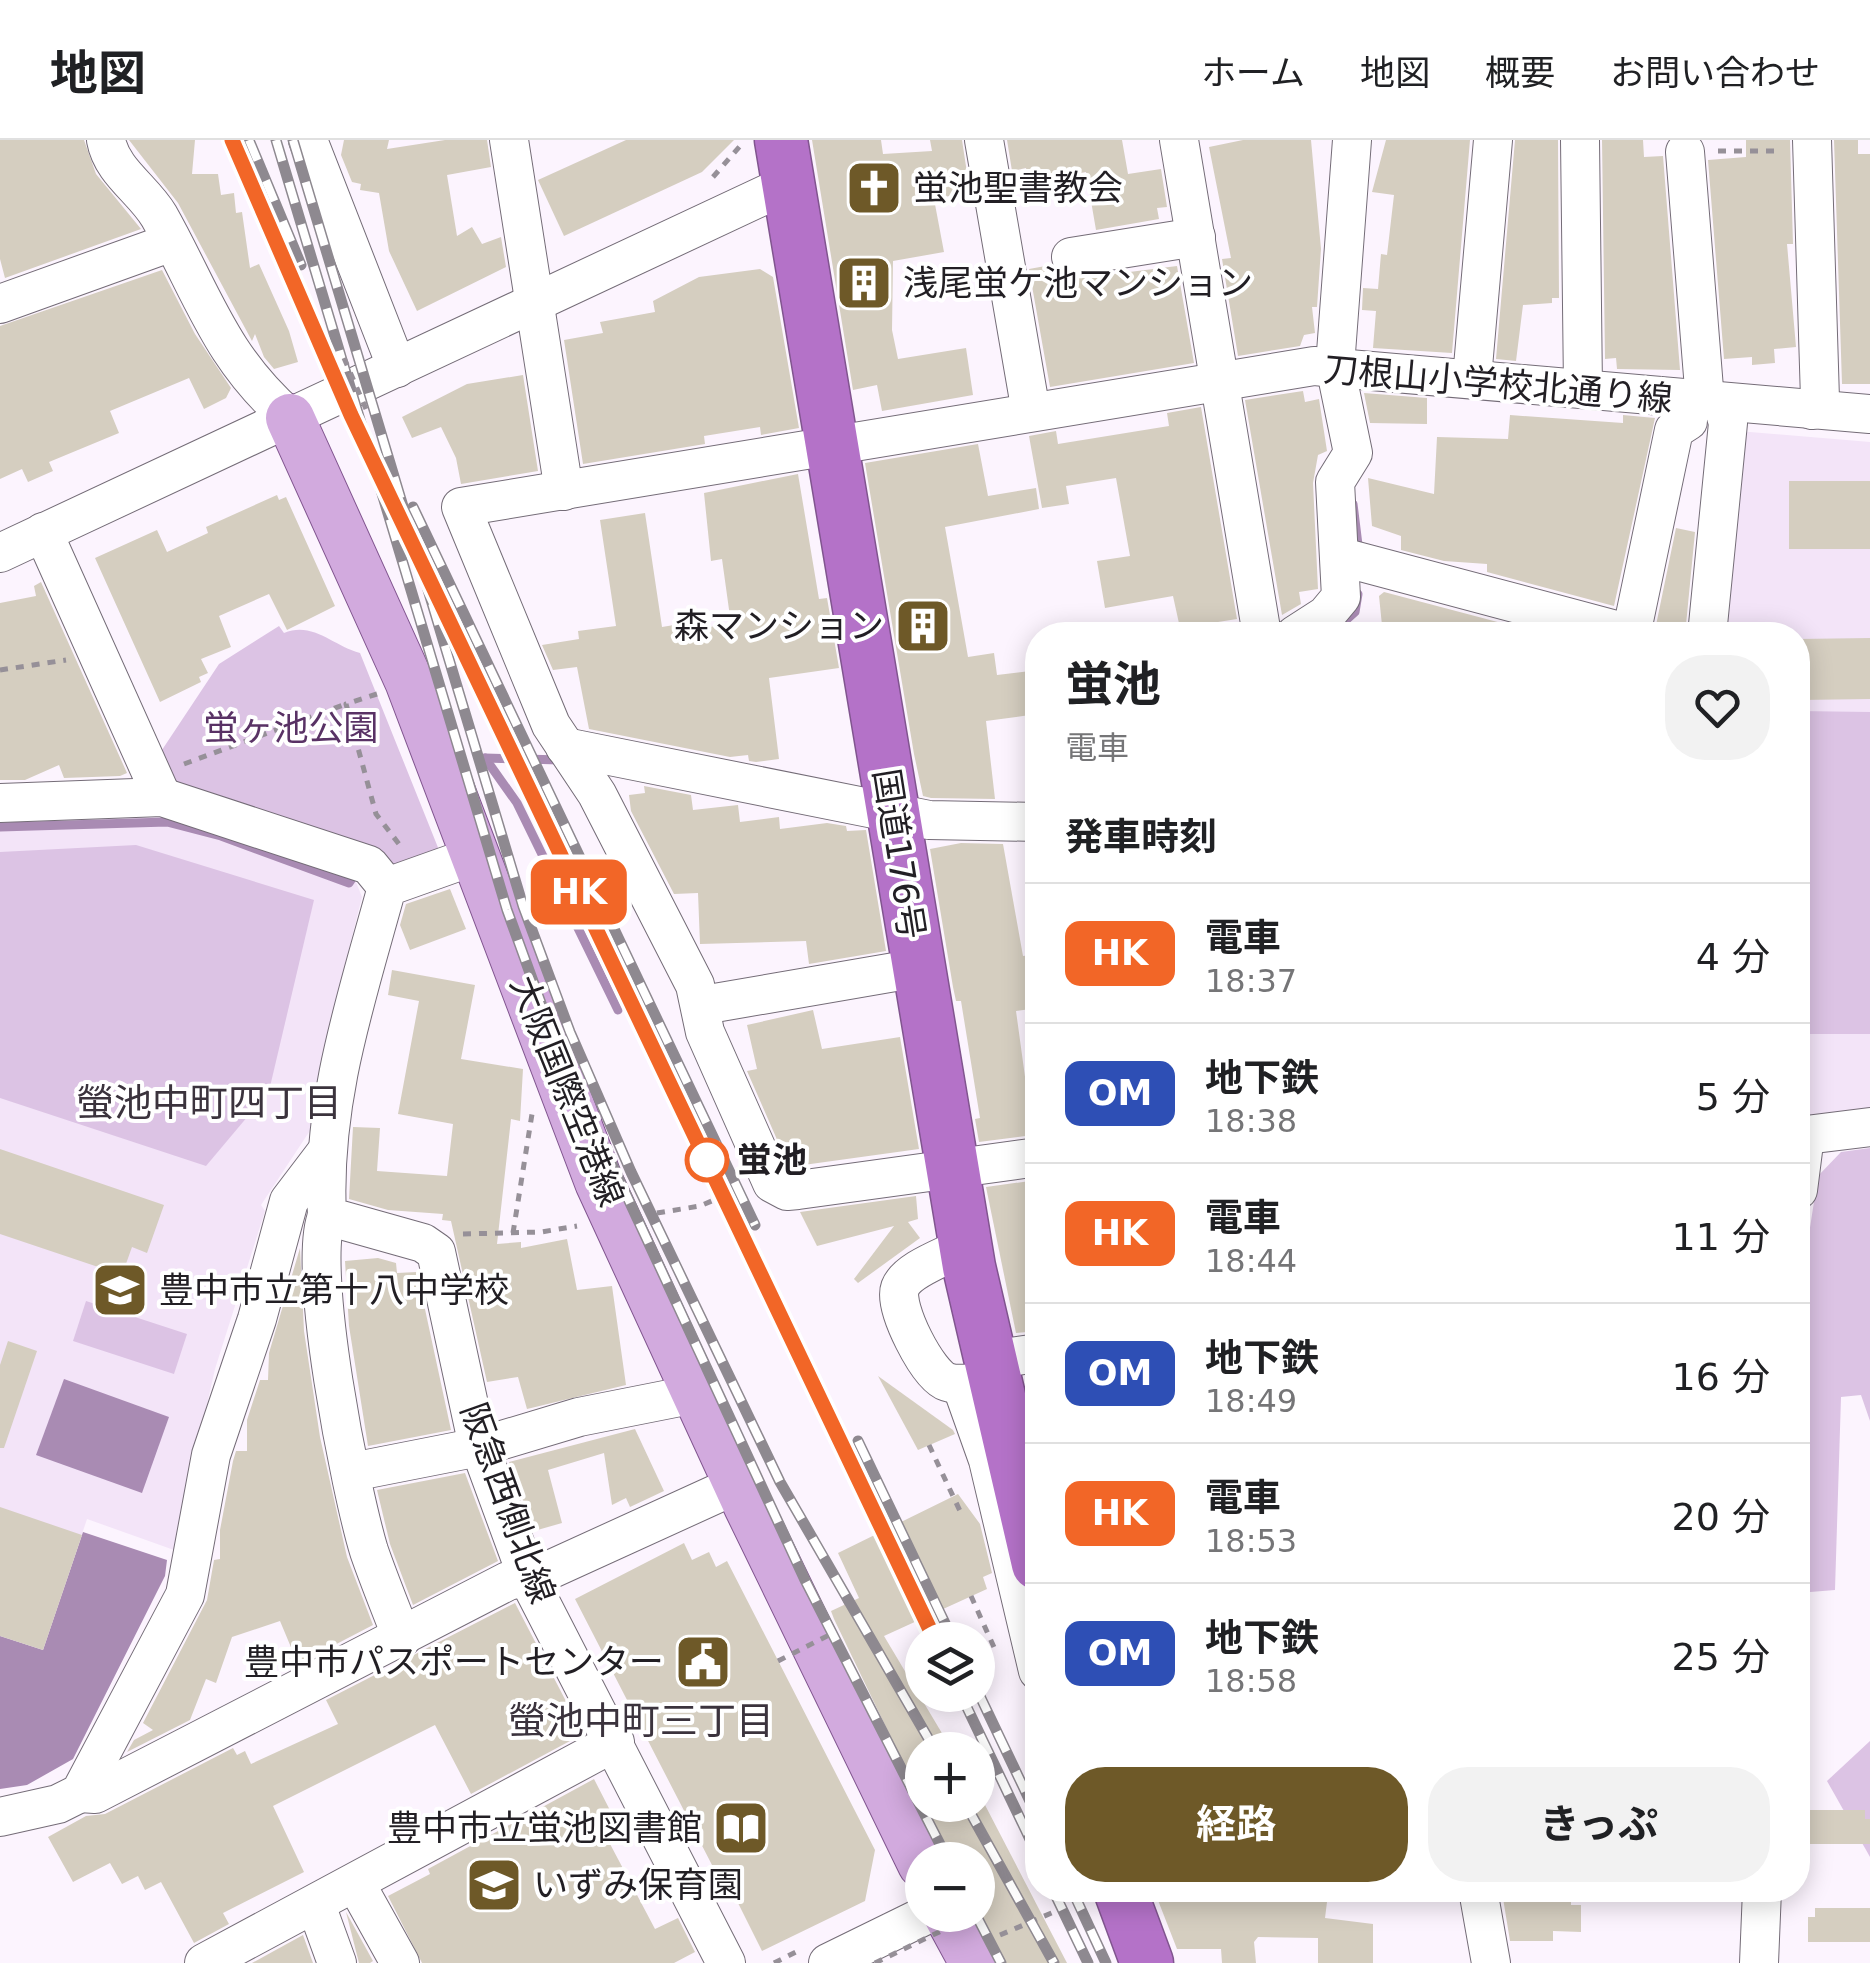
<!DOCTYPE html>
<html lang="ja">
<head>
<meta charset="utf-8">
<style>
	body { margin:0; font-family:"DejaVu Sans","Noto Sans JP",sans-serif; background:#f2f2f2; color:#202124; height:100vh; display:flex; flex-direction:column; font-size:38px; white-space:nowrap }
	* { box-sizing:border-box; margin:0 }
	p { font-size:32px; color:#757577 }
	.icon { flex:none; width:55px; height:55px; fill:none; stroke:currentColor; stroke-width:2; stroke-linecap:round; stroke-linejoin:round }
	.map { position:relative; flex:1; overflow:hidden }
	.sheet { position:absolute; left:1025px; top:482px; width:785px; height:1280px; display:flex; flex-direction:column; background:#fff; border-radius:40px; box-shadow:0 5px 25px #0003 }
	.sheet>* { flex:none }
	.badge { padding:0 20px; border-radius:15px; font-size:35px; line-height:65px }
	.tools { position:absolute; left:905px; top:1482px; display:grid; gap:20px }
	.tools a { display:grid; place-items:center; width:90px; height:90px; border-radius:50%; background:#fff; box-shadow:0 5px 25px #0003; font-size:50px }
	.map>.badge { position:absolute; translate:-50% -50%; box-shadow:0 0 0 5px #fff }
	h2 { padding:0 40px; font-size:38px; line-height:90px }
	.round { display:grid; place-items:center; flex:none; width:105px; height:105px; border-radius:40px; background:#f2f2f2 }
	.overview { display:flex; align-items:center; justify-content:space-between; height:170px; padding:0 40px }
	h1 { font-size:48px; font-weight:700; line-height:75px }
	.button { display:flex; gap:20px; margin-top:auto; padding:20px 40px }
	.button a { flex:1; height:115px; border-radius:40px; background:#6e5928; color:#fff; font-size:40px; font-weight:700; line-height:115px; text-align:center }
	.button a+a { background:#f2f2f2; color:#202124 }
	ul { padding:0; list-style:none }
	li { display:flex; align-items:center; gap:30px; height:140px; padding:0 40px; border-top:2px solid #e0e0e0 }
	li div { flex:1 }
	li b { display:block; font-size:38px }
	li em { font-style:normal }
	li .badge { min-width:110px; font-weight:700; text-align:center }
	header { display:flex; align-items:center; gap:60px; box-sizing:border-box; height:140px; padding:0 50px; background:#fff; border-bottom:2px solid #e0e0e0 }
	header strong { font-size:48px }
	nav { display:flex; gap:55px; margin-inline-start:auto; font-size:35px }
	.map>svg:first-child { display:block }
</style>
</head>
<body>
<header>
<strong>地図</strong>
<nav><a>ホーム</a><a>地図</a><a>概要</a><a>お問い合わせ</a></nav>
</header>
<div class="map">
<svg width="1870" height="1823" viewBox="0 0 1870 1823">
	<rect width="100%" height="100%" fill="#fcf4fe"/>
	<g fill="#f3e4f8">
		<path d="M1738 291 1870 302V974L1798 983V495H1718Z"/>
		<path d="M154 674 354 737 362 757 325 904 313 986 261 1065 265 1071 215 1229 174 1410 87 1379 43 1510 0 1496V680Z"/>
	</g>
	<g fill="#dcc3e4">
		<path d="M279 486 284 493C313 481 333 506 360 513L441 715 403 728 169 645 156 619 219 524Z"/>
		<path d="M1798 571 1870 572V894H1801Z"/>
		<path d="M136 705 314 760 269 951 206 1026 0 958V712Z"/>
		<path d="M1870 1008V1281L1861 1255 1841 1257 1835 1450 1798 1453V1165L1818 1036 1841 1012Z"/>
		<path d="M86 1161 187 1194 174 1234 73 1201Z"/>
		<path d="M1870 1601V1717L1827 1641Z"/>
	</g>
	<g fill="#a98bb3">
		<path d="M64 1239 169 1277 142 1353 36 1315Z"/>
		<path d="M83 1392 167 1420 165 1436 73 1619 27 1645 0 1649V1496L43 1510Z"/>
	</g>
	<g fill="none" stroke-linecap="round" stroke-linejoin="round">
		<g stroke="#a98bb3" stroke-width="9">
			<path d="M1353 364 1359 413"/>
			<path d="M1336 489 1355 472 1358 454"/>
			<path d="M485 618 517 663 618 870"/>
			<path d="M485 618 560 620"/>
			<path d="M0 687 167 682 221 696 349 743 351 740"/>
		</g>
	</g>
	<g fill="#d5cec0">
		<path d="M0 0H84L96 34 141 89 5 138 0 119Z"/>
		<path d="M129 0H195L192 34H218L221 55 234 53 236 73 242 72 250 128 259 124 289 191 298 222 274 229 264 217 255 194 252 201 178 63Z"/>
		<path d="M344 0H389L387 9 445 0H487L491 27 447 35 457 96 472 87 482 104 501 97 506 127 417 171 389 111 379 53 360 50 361 44 352 42 341 15Z"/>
		<path d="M626 0H734L702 32 564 96 538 40Z"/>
		<path d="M812 0H881L883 14 932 11 930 0H962L969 46 960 48V54L934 59 944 112 893 121 892 190 898 219 966 208 973 255 882 271 877 245 853 250Z"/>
		<path d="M1007 0H1122L1128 34 1161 29 1167 67 1157 68 1159 79 1096 90 1086 32 1029 42 1026 28 1012 31Z"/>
		<path d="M1243 0H1311L1321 109 1317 167H1312L1315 193 1304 195 1300 206 1238 216 1222 119 1231 118 1209 7Z"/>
		<path d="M1386 0H1470L1452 213 1373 208 1376 171 1362 170 1363 148 1378 149 1381 114 1387 115 1394 55 1372 52Z"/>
		<path d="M1515 0H1558L1559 158H1552V163L1523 165 1516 221 1496 219Z"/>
		<path d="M1602 0H1643L1644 17 1663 16 1680 230 1617 229 1616 218 1605 219Z"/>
		<path d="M1746 0H1790L1793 104H1787L1796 207 1774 209 1775 223 1752 225V217L1724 219 1708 20 1746 17Z"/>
		<path d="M1834 0H1858V14H1870V244H1842Z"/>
		<path d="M1051 125 1062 138 1074 139 1177 126 1194 223 1050 247 1029 129Z"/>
		<path d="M760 129 773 137 799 288 761 295 760 287 704 296 705 304 583 324 564 200 603 193 600 182 655 172 653 161 699 137Z"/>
		<path d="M162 130 195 194 231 248 226 258 204 269 189 238 110 271 119 293 49 322 53 331 28 342 22 329 0 339V186Z"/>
		<path d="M523 235 538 331 461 344 456 318 441 287 412 298 402 277 467 244Z"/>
		<path d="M1303 251 1305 262 1319 259 1327 311 1318 315 1313 343 1318 449 1299 452 1301 464 1282 475 1245 260Z"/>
		<path d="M1364 253 1427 258V284L1370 283Z"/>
		<path d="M1201 267 1237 479 1180 488 1173 456 1105 468 1097 421 1130 416 1116 338 1066 346 1069 364 1042 368 1029 296 1056 291 1058 304 1169 286 1167 273Z"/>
		<path d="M1510 275 1623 283V275L1655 278 1614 466 1487 432V424L1444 421 1401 410V396L1372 386 1368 338 1434 354 1437 297 1508 299Z"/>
		<path d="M978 304 988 356 1036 348 1039 369 945 387 968 517 994 513 997 535 1038 530V557L1028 559 1030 575 986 581 995 659 931 658 923 656 914 614 865 323Z"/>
		<path d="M798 334 819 459 827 458 839 528 769 538 779 619 756 622 749 621 748 615 730 617 589 589 577 527 553 530 542 505 579 499 578 491 616 486 600 380 645 373 662 487 680 484 681 491 731 484 722 419 711 421 704 353Z"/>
		<rect x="1789" y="341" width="81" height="68"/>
		<path d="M277 355 279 360 286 357 335 466 287 490 269 454 219 476 231 507 201 519 208 533 199 537 201 542 160 562 95 418 157 390 167 412 208 393 206 387Z"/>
		<path d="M1676 388 1695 392 1685 495H1654Z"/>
		<path d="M41 442 127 633 120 636 64 638 59 625 25 640H0V463L36 456 34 446Z"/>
		<path d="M1384 452 1547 495H1383L1379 456Z"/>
		<path d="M1870 498V559L1801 560 1798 499Z"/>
		<path d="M644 646 691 655 693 670 738 665 740 682 779 677 780 689 827 683 846 686 847 691 866 690 886 811 809 824 806 801 700 804 698 753 674 754 631 671 629 655 645 653Z"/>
		<path d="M961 703 1003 704 1023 816 1038 814V868L1016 871 1033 995 979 1002 975 979 980 978 961 861H956L953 847 930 709Z"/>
		<path d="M450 749 466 789 410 810 400 785 406 764Z"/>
		<path d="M392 830 475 845 461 919 523 929 520 981 511 979 497 1104 521 1102V1108L567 1099 577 1150 612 1146 626 1245 527 1269 518 1237 487 1242 451 1081 442 1080 443 1074 388 1070 349 1059 353 987 380 988 377 1031 447 1036 453 984 398 974 419 861 388 855Z"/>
		<path d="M813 870 822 909 900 897 919 1009 789 1027 747 931 757 929 747 885Z"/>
		<path d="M0 1009 164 1065 147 1113 132 1107 122 1135 0 1094Z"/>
		<path d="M1037 1040 1038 1191 1016 1193 986 1047Z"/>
		<path d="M916 1056 918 1079 908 1082 920 1098 858 1143 854 1139 894 1086 817 1106 800 1072Z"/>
		<path d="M300 1108 304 1191 320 1297 347 1417 373 1485 298 1524 280 1481 232 1497 216 1543 206 1539 190 1580 127 1612 134 1600 153 1590 143 1583 207 1460 214 1420 220 1419V1390L233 1321 236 1311H247V1280L260 1240H268L269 1213Z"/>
		<path d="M378 1118 396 1123 397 1133 417 1132 451 1290 368 1306 349 1186 345 1121Z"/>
		<path d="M8 1201 37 1211 4 1308H0V1225Z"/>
		<path d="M878 1236 953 1290 955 1294 918 1310Z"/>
		<path d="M635 1289 664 1351 630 1367 626 1358 612 1365 604 1313 548 1330 562 1383 534 1391 509 1322Z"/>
		<path d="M465 1333 498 1421 413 1465 390 1404 377 1350Z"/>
		<path d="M958 1354 980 1384 992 1433 983 1437 987 1449 884 1496 952 1610H922V1662L834 1479 831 1471 859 1458 838 1413Z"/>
		<path d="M0 1367 82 1395 43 1510 0 1496Z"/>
		<path d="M684 1403 692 1420 709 1412 716 1427 727 1421 875 1710 865 1761 762 1811 734 1755 729 1758 575 1459Z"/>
		<path d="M515 1463 583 1594 471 1654 435 1585 273 1666 304 1732 223 1773 229 1784 194 1803 161 1742 145 1750 138 1736 122 1744 110 1723 73 1742 48 1697 86 1676 105 1674 233 1608 237 1615 245 1611 251 1624 338 1584 326 1560Z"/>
		<path d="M594 1639 614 1678 600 1685 655 1789 678 1778 695 1812 674 1823H422L388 1756 430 1734 428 1729Z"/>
		<path d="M924 1665H985L1067 1823H1001L978 1772V1720H948Z"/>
		<path d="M1805 1670H1865V1679H1870V1704H1798V1679H1805Z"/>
		<path d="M1154 1750 1248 1751V1762H1327L1325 1778 1373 1784V1823H1318V1798L1258 1797 1254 1802 1256 1823H1222L1221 1809H1177Z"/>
		<path d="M1503 1758 1571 1759V1765H1581V1792L1553 1791V1801H1510Z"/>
		<path d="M1815 1768H1870V1802H1808V1777H1815Z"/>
		<path d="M346 1772 373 1821 370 1823H359Z"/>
		<path d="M303 1795 313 1823H252Z"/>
	</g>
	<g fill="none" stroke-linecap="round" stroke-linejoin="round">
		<g stroke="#746c77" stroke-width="40">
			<g id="minor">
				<path d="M106 0C112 32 143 49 159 76 203 154 219 216 290 278"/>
				<path d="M308 0 397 228"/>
				<path d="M509 0 564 351"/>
				<path d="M984 0 1031 272"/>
				<path d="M1179 0 1262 495"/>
				<path d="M1580 0 1583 248"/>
				<path d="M1812 0 1820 259 1812 270"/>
				<path d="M1685 12 1705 261"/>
				<path d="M1071 117 1196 97"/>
				<path d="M0 164 172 102"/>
				<path d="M1472 238 1493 0"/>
				<path d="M43 392 162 657"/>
				<path d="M0 413 788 44"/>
				<path d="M1342 417 1631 494"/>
				<path d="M1295 495 1326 475 1341 457 1335 342 1353 313 1335 226 1352 0"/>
				<path d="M1631 495 1674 290 1688 281V259"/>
				<path d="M1707 495 1728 283 1722 263"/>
				<path d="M565 607 929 680 1038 682"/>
				<path d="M0 663 162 657 369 725 387 747"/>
				<path d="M477 715 387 747C357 857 321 960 327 1076L423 1103 436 1112 476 1297 527 1436 726 1823"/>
				<path d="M703 865 918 828"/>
				<path d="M1798 996 1870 987"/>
				<path d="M1038 1017 798 1050 787 1051 772 1043 705 892 695 845 597 654 551 585 461 367 1314 226 1870 274"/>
				<path d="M1798 1050 1805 995"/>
				<path d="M327 1076C306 1127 351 1352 369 1411 379 1440 391 1469 402 1498"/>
				<path d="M965 1106C948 1116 907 1129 900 1148 893 1167 928 1236 947 1242 959 1246 973 1243 986 1241"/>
				<path d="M989 1220 1038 1213"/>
				<path d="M961 1244 988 1320 1038 1531"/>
				<path d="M352 1332 479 1307 579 1277 695 1254"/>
				<path d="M80 1653 95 1654 508 1441 545 1432 738 1344"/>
				<path d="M0 1677 58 1664 80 1653 185 1455 211 1315 257 1179 289 1061 324 1015"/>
				<path d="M356 1744 400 1823"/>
				<path d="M1478 1750 1491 1823"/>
				<path d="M316 1765 337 1823"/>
				<path d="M204 1823 615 1602"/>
				<path d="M828 1823 926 1775"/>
				<path d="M1759 1823 1762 1750"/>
			</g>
		</g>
		<g stroke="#81558f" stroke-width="50">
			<g id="major">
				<path d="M290 278 409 541 599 1042 748 1366 922 1724"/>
				<path d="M948 1775 974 1823"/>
			</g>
		</g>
		<g stroke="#81558f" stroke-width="55">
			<g id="highway">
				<path d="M781 0 969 1127 1038 1424"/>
				<path d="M1120 1750 1147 1823"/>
			</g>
		</g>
		<g stroke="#969098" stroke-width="5" stroke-dasharray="8 8" stroke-linecap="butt">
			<path d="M1718 11H1782"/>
			<path d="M713 37 741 5"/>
			<path d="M0 530 66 520"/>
			<path d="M377 554 346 564 376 674 402 708"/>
			<path d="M184 624 346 564"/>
			<path d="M657 1073 700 1066 742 1048"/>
			<path d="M513 1093 532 974"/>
			<path d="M463 1094 541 1092 577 1086"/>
			<path d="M929 1305 960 1371"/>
			<path d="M807 1385 847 1464"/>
			<path d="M971 1456 997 1514"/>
			<path d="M1000 1795 1082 1760"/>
			<path d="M774 1823 798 1811"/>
		</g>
		<use href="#minor" stroke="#fff" stroke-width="38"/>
		<use href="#major" stroke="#d2aade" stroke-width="48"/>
		<use href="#highway" stroke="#b472c8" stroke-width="52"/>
		<g stroke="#8e8990" stroke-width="11">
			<g id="rail">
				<path d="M232 0 337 245"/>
				<path d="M249 0 301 125"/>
				<path d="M276 0 507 770 554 899 805 1440 948 1720"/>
				<path d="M293 0 523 766 570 892 631 1032 780 1342 935 1610"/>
				<path d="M413 367 755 1085"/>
				<path d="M445 471 935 1500"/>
				<path d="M858 1301 953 1500"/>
				<path d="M978 1552 1038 1678"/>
				<path d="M961 1555 1038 1716"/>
				<path d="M966 1665 1054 1823"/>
				<path d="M1053 1750 1088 1823"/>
				<path d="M1072 1750 1106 1823"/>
				<path d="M976 1775 1001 1823"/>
			</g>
		</g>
		<use href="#rail" stroke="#fff" stroke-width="8" stroke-dasharray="22" stroke-linecap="butt"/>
		<g stroke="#969098" stroke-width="5" stroke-dasharray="8 8" stroke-linecap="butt">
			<path d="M344 218 366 269"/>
			<path d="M778 1521 835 1492"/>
			<path d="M875 1823 968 1778"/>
		</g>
	</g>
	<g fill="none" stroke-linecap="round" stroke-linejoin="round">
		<g stroke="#fff" stroke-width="22">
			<path id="line" d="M232 0 351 275 935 1500"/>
		</g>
		<use href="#line" stroke="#f26627" stroke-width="15"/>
	</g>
	<defs>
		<g id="church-square" transform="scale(2.875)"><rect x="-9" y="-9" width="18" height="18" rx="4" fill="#6e5928" stroke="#fff"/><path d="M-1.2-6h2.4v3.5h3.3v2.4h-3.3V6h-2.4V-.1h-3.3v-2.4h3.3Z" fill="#fff"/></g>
		<g id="building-square" transform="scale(2.875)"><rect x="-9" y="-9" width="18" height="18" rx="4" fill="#6e5928" stroke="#fff"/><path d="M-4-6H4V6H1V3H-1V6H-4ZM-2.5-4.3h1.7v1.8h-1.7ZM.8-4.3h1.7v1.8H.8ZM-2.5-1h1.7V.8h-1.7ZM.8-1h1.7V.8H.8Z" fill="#fff"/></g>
		<g id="school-square" transform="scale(2.875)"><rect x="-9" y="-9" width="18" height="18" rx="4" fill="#6e5928" stroke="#fff"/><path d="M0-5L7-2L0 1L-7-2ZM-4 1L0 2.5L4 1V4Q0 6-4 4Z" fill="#fff"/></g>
		<g id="civic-square" transform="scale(2.875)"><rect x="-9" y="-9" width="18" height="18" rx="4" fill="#6e5928" stroke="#fff"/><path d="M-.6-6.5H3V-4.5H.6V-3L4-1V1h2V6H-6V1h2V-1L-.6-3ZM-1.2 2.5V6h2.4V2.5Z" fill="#fff"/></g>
		<g id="library-square" transform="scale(2.875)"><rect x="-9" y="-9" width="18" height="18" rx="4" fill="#6e5928" stroke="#fff"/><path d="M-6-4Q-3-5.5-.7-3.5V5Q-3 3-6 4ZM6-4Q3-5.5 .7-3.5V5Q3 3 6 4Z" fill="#fff"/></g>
	</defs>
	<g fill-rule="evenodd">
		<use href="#church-square" x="874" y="48"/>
		<use href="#building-square" x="864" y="143"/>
		<use href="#building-square" x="923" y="486"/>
		<use href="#school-square" x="120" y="1150"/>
		<use href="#civic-square" x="703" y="1522"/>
		<use href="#library-square" x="741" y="1688"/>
		<use href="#school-square" x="494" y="1745"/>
	</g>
	<circle fill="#fff" stroke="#f26627" stroke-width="5" cx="707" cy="1020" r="20"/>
	<g text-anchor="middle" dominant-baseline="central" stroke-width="8" stroke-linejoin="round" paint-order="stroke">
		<g font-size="35" fill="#221f24" stroke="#fff" text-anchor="start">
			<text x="913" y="48">蛍池聖書教会</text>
			<text x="903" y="143">浅尾蛍ケ池マンション</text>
			<text x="884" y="486" text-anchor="end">森マンション</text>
			<text x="159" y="1150">豊中市立第十八中学校</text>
			<text x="664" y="1522" text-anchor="end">豊中市パスポートセンター</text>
			<text x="702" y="1688" text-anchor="end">豊中市立蛍池図書館</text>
			<text x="533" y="1745">いずみ保育園</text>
		</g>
		<g font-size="35" fill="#221f24" stroke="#fff">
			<text transform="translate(1498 244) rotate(5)">刀根山小学校北通り線</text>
			<text transform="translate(899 714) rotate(81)">国道176号</text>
			<text transform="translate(567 951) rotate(68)">大阪国際空港線</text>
			<text transform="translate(508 1363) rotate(70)">阪急西側北線</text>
		</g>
		<g font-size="35" fill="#593265" stroke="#fff">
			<text x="291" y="588">蛍ヶ池公園</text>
		</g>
		<g font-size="35" font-weight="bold" fill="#221f24" stroke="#fff" text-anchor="start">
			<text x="737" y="1020">蛍池</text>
		</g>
		<g font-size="38" fill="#3b333d" stroke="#fff">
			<text x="209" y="963">螢池中町四丁目</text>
			<text x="641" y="1581">螢池中町三丁目</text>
		</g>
	</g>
</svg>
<div class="tools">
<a><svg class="icon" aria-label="layers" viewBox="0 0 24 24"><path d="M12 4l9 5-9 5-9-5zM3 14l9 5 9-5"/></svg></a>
<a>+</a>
<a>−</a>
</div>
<b class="badge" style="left:579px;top:752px;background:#f26627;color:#fff">HK</b>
<section class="sheet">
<div class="overview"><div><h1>蛍池</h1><p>電車</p></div><a class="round"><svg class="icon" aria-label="heart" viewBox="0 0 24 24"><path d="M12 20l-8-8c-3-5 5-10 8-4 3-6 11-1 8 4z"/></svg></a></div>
<h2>発車時刻</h2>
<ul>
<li><span class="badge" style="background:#f26627;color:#fff">HK</span><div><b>電車</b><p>18:37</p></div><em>4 分</em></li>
<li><span class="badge" style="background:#2e4fb5;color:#fff">OM</span><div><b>地下鉄</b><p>18:38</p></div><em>5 分</em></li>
<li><span class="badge" style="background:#f26627;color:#fff">HK</span><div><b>電車</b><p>18:44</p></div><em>11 分</em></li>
<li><span class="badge" style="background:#2e4fb5;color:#fff">OM</span><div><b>地下鉄</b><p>18:49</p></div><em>16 分</em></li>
<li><span class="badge" style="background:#f26627;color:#fff">HK</span><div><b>電車</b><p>18:53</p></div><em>20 分</em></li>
<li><span class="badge" style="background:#2e4fb5;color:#fff">OM</span><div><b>地下鉄</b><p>18:58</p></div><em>25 分</em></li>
</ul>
<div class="button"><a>経路</a><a>きっぷ</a></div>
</section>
</div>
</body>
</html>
